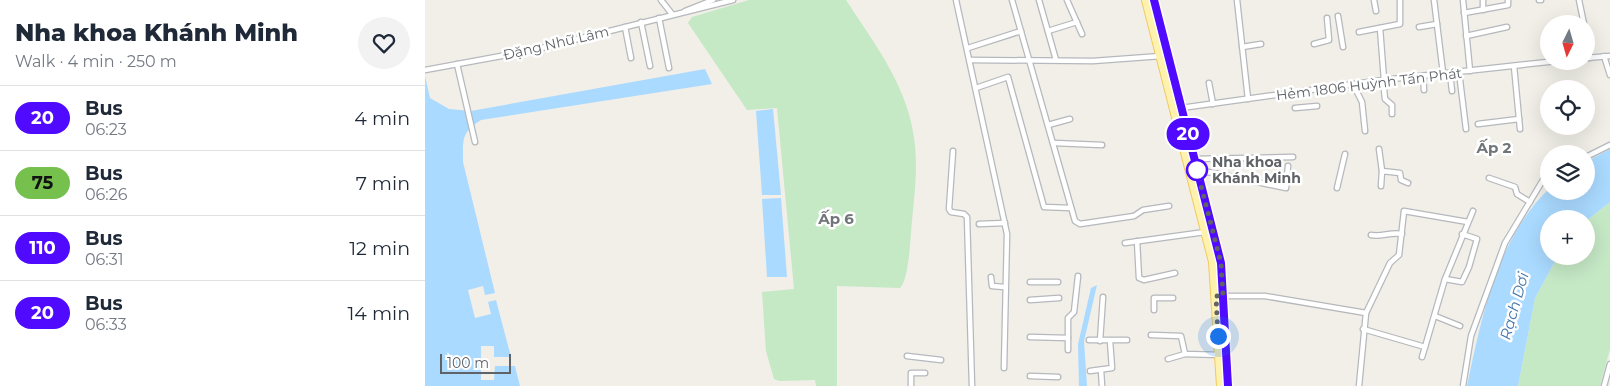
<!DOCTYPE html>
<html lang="en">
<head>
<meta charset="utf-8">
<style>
	body { margin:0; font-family:Montserrat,sans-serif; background:#f2f2f3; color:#1f2937; height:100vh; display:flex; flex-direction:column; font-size:19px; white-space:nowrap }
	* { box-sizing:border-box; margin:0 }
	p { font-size:16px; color:#747a83 }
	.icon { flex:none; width:28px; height:28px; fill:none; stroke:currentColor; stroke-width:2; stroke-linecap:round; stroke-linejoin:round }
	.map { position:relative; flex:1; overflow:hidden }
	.side { display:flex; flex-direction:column; background:#fff; width:425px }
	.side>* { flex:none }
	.badge { padding:0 10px; border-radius:16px; font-size:18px; line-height:32px }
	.needle { width:32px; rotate:185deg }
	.buttons { position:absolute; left:1115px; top:15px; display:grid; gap:10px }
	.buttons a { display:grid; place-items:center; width:55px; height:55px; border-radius:50%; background:#fff; box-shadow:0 5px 20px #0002; font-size:25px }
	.scale { position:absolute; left:15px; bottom:12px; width:71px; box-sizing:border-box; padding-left:5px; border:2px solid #5f6368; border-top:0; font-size:14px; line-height:18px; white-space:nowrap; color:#5f6368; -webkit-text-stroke:4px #fff; paint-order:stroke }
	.you { position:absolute; width:25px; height:25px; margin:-12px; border:4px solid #fff; border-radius:50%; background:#1a73e8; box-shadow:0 0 0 8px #1a73e833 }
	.map>.badge { position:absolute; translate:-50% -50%; box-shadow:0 0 0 2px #fff }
	.round { display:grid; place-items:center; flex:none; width:52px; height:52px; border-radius:26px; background:#f2f2f3 }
	.headline { display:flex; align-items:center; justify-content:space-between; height:85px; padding:0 15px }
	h1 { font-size:24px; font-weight:800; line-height:38px }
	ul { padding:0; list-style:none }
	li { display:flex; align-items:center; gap:15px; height:65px; padding:0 15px; border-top:1px solid #e0e1e3 }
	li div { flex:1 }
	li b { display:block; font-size:19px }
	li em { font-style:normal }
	li .badge { min-width:55px; font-weight:700; text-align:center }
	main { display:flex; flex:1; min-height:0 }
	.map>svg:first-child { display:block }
</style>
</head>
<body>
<main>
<section class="side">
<div class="headline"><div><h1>Nha khoa Khánh Minh</h1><p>Walk · 4 min · 250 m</p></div><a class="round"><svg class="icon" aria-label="heart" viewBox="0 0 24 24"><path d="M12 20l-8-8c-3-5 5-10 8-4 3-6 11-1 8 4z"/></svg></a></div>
<ul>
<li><span class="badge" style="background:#4f0aff;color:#fff">20</span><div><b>Bus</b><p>06:23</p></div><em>4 min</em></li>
<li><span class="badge" style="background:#76c04d;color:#111">75</span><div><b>Bus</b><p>06:26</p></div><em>7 min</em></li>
<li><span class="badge" style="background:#4f0aff;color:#fff">110</span><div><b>Bus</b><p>06:31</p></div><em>12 min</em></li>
<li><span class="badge" style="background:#4f0aff;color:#fff">20</span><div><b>Bus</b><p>06:33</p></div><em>14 min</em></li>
</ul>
</section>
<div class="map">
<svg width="1185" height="386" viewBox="0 0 1185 386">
	<rect width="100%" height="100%" fill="#f1efe8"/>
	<g fill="#c5e8c5">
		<path d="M324 0H421C451 46 485 89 490 146 493 175 488 205 486 233 485 246 483 280 475 288L412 286V386H391L390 380 354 381 349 379 341 351 337 292 369 289 352 108 322 110 263 23 267 17Z"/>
		<path d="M1185 202V349L1175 386H1093L1110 298 1133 256H1161V221Z"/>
	</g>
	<g fill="#aadaff">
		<path d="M280 69 287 84 56 120C36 133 38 139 38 162L70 293 60 295 58 286 43 290 50 318 66 314 63 302 71 300 86 357H69V346H56V380H69L70 366H90L95 386H0V76L5 98 24 109 46 111Z"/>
		<path d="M348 109 356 195H337L331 111Z"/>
		<path d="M1185 149V202L1161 221V219H1124V256H1133L1110 298 1093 386H1042C1056 319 1072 238 1124 189V191H1161V162Z"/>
		<path d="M356 198 362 277H342L337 199Z"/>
		<path d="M672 285 659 341 662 386H654L653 344 666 288Z"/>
	</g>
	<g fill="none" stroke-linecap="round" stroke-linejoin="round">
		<g stroke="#b5b8bc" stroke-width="7">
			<g id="minor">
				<path d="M236 0 247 14"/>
				<path d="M531 0 582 234 579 368"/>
				<path d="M587 0 650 221 655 224 709 216 718 210 744 206"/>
				<path d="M614 0 631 60"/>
				<path d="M642 0 657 34"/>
				<path d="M812 0 823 99"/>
				<path d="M949 0 951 11"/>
				<path d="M1009 0 1018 73"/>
				<path d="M1038 0 1045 71"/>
				<path d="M1058 0V10"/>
				<path d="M1114 0H1116"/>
				<path d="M1154 0 1159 24"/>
				<path d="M260 11 288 0"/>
				<path d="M1039 13 1083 5V0"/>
				<path d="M913 16 918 47"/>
				<path d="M234 18 244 68"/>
				<path d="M216 22 225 66"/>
				<path d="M200 27 206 58"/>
				<path d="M994 27 1012 24"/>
				<path d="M955 28 959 80"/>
				<path d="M623 31 652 22"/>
				<path d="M934 32 975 24V0"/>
				<path d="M1041 36 1082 27"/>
				<path d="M1161 37 1165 58"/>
				<path d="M889 44 904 40 902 18"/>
				<path d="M817 47 836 44"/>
				<path d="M543 48 596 31"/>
				<path d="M1179 56 1185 75"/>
				<path d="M1161 58 1185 56"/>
				<path d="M545 60 668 61 736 56"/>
				<path d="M32 64 50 142"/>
				<path d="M1089 66 1095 129"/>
				<path d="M0 70 109 50 308 0"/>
				<path d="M1034 72 1041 129"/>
				<path d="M1025 73 1027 91"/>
				<path d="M998 76 999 90"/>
				<path d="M958 80 960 99 967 105V114"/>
				<path d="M784 83 788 104"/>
				<path d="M928 84 937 102 940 131"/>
				<path d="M551 88 583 77 619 207 646 208"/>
				<path d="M756 108 958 80 1132 61"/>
				<path d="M870 108 892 106"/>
				<path d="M1053 124 1094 119"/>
				<path d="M623 125 645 119"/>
				<path d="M629 143 677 145"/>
				<path d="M954 149 957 171"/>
				<path d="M528 151 524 209 526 212 539 214 542 217 547 386"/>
				<path d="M1161 157 1185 145"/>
				<path d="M769 159 868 157"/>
				<path d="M773 173 784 172 861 188 863 166"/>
				<path d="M1064 178 1090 187 1092 194 1105 202"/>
				<path d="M956 186 957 171 975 173 976 180 983 183"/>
				<path d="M912 188 920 154"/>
				<path d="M554 224 580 223"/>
				<path d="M946 235C957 237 965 232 977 234"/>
				<path d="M712 241 714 278 719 280 750 273"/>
				<path d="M700 243 780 232"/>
				<path d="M566 277 567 286 579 287"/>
				<path d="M1020 279 1037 282 1044 267 1052 239 1037 234"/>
				<path d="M605 282H633"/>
				<path d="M798 296H840L941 313"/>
				<path d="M605 300 634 298"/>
				<path d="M729 310V298H748"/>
				<path d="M1010 316 1035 326"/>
				<path d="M938 329 1000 347 1020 279 1048 211"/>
				<path d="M726 335 756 336 760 354 795 355"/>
				<path d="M605 337 643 338"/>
				<path d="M664 340H702"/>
				<path d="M675 341 678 297"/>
				<path d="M643 350V318L649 312 653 276"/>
				<path d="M482 356 516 360"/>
				<path d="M997 357 1000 347"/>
				<path d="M743 359 760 354"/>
				<path d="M676 370 677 386"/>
				<path d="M665 371 687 368 685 341"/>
				<path d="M605 376 633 377"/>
				<path d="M486 386V373H500"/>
				<path d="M934 386 941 313 965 263 974 255 979 211 1043 222"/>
				<path d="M1038 386 1046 336 1080 243 1118 180 1124 174"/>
				<path d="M1179 386 1185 364"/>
			</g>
		</g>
		<g stroke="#f2c960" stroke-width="10">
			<g id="primary">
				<path d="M721 0 788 262 796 386"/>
				<path d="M728 0 796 263 803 386"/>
			</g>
		</g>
		<use href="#minor" stroke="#fff" stroke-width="4.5"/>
		<use href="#primary" stroke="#fff2af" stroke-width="8"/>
	</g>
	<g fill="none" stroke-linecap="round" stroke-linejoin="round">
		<g stroke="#fff" stroke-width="11">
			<path id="line" d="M729 0 796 263 803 386"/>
		</g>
		<use href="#line" stroke="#4f0aff" stroke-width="8"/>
		<path stroke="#5f6368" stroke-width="5" stroke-dasharray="0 9" d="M772 170 796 263 798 296H791L793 336"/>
	</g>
	<circle fill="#fff" stroke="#4f0aff" stroke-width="2.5" cx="772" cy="170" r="10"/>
	<g text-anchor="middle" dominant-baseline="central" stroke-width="5" stroke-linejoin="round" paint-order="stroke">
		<g font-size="14" fill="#5f6368" stroke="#fff">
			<text transform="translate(131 43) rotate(-13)">Đặng Nhữ Lâm</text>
			<text transform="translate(944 84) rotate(-7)">Hẻm 1806 Huỳnh Tấn Phát</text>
		</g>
		<g font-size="14" font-weight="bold" fill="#5f6368" stroke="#fff" text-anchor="start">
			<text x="787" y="162">Nha khoa<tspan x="787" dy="16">Khánh Minh</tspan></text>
		</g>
		<g font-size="15" font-weight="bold" fill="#70757a" stroke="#fff">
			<text x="1069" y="147">Ấp 2</text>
			<text x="411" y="218">Ấp 6</text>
		</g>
		<g font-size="15" font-style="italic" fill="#4174aa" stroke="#fff">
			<text transform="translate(1089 306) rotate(-74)">Rạch Dơi</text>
		</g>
	</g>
</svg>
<div class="buttons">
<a><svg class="needle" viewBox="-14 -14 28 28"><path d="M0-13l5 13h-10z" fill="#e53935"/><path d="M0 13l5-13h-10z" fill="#747a83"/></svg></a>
<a><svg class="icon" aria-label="locate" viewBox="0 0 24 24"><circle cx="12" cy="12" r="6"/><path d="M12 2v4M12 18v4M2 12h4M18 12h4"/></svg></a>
<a><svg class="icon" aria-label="layers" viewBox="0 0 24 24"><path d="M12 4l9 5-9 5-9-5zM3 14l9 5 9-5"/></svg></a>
<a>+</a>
</div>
<div class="scale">100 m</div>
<div class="you" style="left:793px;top:336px"></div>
<b class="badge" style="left:763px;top:134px;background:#4f0aff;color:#fff">20</b>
</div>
</main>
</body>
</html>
